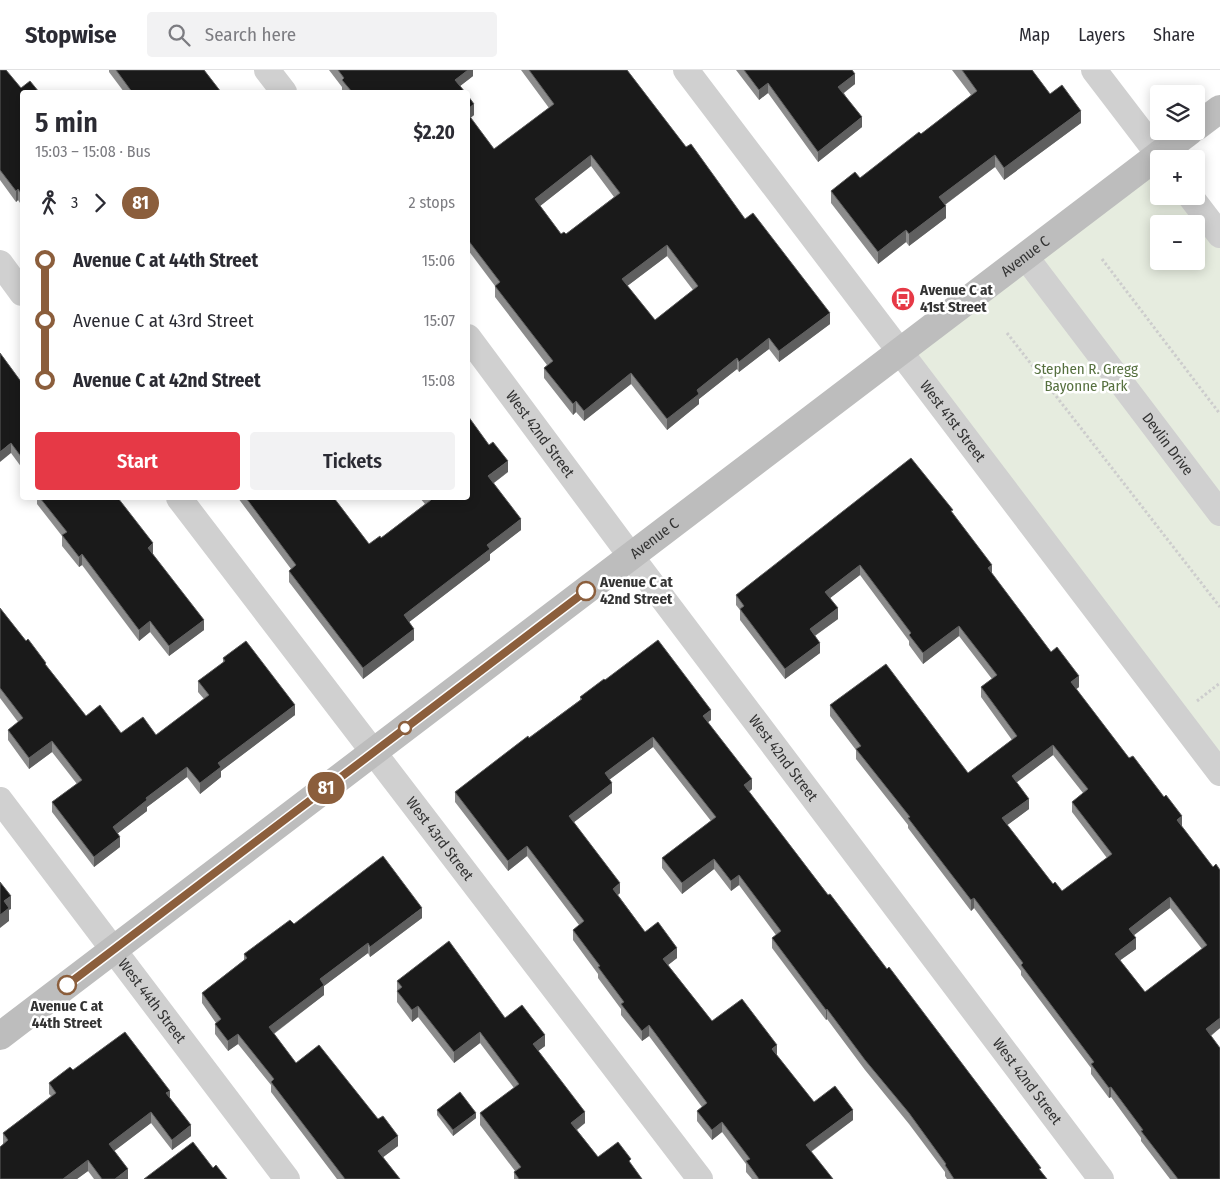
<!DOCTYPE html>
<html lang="en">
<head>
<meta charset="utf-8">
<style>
	body { margin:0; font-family:"Fira Sans Condensed",sans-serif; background:#f2f2f3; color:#2b2b33; height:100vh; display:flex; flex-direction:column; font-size:19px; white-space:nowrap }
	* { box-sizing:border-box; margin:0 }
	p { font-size:16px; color:#7c7c81 }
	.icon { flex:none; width:28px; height:28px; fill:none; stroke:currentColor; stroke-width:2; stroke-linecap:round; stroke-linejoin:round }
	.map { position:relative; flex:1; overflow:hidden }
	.drawer { position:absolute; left:20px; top:20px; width:450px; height:410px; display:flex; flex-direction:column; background:#fff; border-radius:5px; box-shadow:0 2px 12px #0003 }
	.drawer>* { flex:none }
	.badge { padding:0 10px; border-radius:16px; font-size:18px; line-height:32px }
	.tools { position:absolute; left:1150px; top:15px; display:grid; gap:10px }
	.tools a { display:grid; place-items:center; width:55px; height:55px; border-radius:5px; background:#fff; box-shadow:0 2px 12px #0003; font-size:25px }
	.map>.badge { position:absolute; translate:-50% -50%; box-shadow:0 0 0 2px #fff }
	.legs { display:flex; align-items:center; gap:8px; height:55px; padding:0 15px; font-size:16px }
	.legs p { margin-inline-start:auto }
	.overview { display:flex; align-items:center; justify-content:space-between; height:85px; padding:0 15px }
	h1 { font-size:28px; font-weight:600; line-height:38px }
	.primary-button { display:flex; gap:10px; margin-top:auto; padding:10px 15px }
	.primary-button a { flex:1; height:58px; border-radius:5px; background:#e63946; color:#fff; font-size:20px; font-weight:600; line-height:58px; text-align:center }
	.primary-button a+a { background:#f2f2f3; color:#2b2b33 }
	ul { padding:0 15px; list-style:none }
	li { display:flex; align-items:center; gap:18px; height:60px; font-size:19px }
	li i { display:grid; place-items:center; width:8px; height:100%; margin:0 6px; background:currentColor }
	li i::after { content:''; width:12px; height:12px; margin:-6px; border:4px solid; border-radius:50%; background:#fff }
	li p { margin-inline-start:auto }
	li:first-child i { background:linear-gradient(#0000 50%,currentColor 0) }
	li:last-child i { background:linear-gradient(currentColor 50%,#0000 0) }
	header { display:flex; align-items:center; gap:30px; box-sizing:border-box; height:70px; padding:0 25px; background:#fff; border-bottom:1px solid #e1e1e2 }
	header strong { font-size:24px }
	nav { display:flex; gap:28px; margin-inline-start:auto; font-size:18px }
	.search { width:350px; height:45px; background:#f2f2f3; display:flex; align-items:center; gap:12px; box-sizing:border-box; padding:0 18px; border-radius:5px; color:#7c7c81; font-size:19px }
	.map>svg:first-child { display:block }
</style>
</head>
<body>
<header>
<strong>Stopwise</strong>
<div class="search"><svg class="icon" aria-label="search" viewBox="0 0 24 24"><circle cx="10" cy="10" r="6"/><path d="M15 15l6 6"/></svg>Search here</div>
<nav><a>Map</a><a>Layers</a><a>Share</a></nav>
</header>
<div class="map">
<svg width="1220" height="1109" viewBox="0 0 1220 1109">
	<rect width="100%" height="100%" fill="#fff"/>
	<path fill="#e6ecdf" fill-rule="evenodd" d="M1159 89V126H1190L1220 165V705L900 282ZM1159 154H1196V191H1159Z"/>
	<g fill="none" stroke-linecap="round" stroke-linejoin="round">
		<g stroke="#cdcdcd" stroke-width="3" stroke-dasharray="2.5 2.5" stroke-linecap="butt">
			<path d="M1102 189 1220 344"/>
			<path d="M1007 263 1220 537"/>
			<path d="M1197 631 1220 613"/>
		</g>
		<g stroke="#d0d0d0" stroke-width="26">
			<path d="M267 0 284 22"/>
			<path id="s1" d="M686 0 1220 703"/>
			<path d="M1094 0 1162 89"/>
			<path d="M1190 126 1220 165"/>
			<path id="s2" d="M1025 186 1220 443"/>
			<path d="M0 193 22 223"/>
			<path id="s3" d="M468 267 630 485 1101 1109"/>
			<path id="s4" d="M179 428 700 1109"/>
			<path id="s5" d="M0 730 287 1109"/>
		</g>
		<g stroke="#bdbdbd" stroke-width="28">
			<path d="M1196 57 1220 39"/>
			<path id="s6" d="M0 966 1190 61"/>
		</g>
	</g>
	<g fill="#8c8c8c" fill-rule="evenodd">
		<path d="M0 0 22 22V136L18 130 16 132 0 110Z"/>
		<path d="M109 0H204L221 22H124L109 2Z"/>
		<path d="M329 0H473V6L460 16 465 22H344L342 21V17Z"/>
		<path d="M521 0H627L686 77 830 254 779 292 769 279 739 302 737 299 699 329V334L667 360 631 314 584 351 576 342 573 345 544 308V298L547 295 495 227V216L468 180V26L474 45 470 48 494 79 549 38ZM591 96 614 127 566 164H561L540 136ZM667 186 693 220 655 250 627 216Z"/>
		<path d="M736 0H852L855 14 844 23 862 57 818 92 768 23 759 30Z"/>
		<path d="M952 0H1032L1050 24 1081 53 1004 110 995 97 945 135 946 148 909 176 906 172 878 194 831 133V121L860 108 921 64 971 25Z"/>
		<path d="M0 283 22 313V398L11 383Z"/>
		<path d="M508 402 494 413 521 460 490 484V490L409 552 414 570 363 609 289 512V501L291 499 238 428H334L369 474 381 468 425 434 420 428H468Z"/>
		<path d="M37 428H118L153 484 204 560 169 586 150 562 139 571 82 495 79 497 62 476V466L37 434Z"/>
		<path d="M953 443 992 504 1051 582 1079 617 1076 619 1182 757 1213 797 1220 800V958L1211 966 1220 1109H1170L1141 1071V1068L1111 1027 1109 1028 1091 1004V998L1021 905V901L974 838 971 841 908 758V755L856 689V680L830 646V635L968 703 1012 670 981 627V617L992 609 959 566 923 594 909 575V571L860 505 830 528 838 549 815 566 820 583 785 609 740 550V540L736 535V525ZM1053 685 1083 723 1072 732V742L1107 788 1062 821 1053 814 1007 755 1029 739 1016 712ZM1170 838 1202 879 1145 922 1120 890 1136 879 1133 865Z"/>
		<path d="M0 538 26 571 46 595 86 646 121 663 156 665 204 629 198 622V611L223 593V588L295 645 221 701V707L200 724 187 707 147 737V741L118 763 120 777 94 797 52 742V732L77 714 52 682 29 699 8 670V660L18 652 0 628Z"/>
		<path d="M605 610 711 650 708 652 752 719 749 722 1047 1109H947L945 1106V1102L909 1054 865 1000 827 949 826 950 772 878V868L776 865 739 815 731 821 714 799 682 824 662 798V788L711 751 653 677 610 709 612 723 574 752 620 823 618 825 645 862 677 888 668 895 712 951 777 986 814 1032 853 1050 811 1082 833 1109H752L746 1102V1094L722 1062 712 1070 697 1051V1041L702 1037 649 966 642 971 621 945V939L598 908V904L573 870V860L579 855 527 786 508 801 455 732V722L580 630V627Z"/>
		<path d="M422 848 370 887 368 883 324 916V925L274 964 296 993 398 1076 383 1087 400 1109H337L271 1022V1015L238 974 228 981 215 964V954L216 953 202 933V923L244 890V884L294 854Z"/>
		<path d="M397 911 505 948 545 976 538 981 585 1053 577 1060 598 1087 631 1095 642 1109H514V1102L515 1101 480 1055V1043L514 1018 480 973 454 993 418 947 412 952 397 932Z"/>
		<path d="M73 1000 170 1028 191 1066 172 1080 151 1053 114 1081 128 1109H94L88 1101 77 1109H0L3 1074V1063L51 1026 49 1024V1013Z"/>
		<path d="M437 1040 476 1048 453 1066 437 1045Z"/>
	</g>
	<g fill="#5f5f5f">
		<path d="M468 0H473V6L455 20V10Z"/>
		<path d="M855 4V14L838 27V17Z"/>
		<path d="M768 13V23L759 30V20Z"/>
		<path d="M474 34V45L468 50V39Z"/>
		<path d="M1081 41V53L1004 110V98Z"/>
		<path d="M862 47V57L818 92V82Z"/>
		<path d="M591 85V96L535 140V129Z"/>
		<path d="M995 85V97L939 139V127Z"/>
		<path d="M18 119V130L16 132V121Z"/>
		<path d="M946 136V148L909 176V164Z"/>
		<path d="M906 160V172L878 194V182Z"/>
		<path d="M667 175V186L622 220V209Z"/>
		<path d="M830 243V254L779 292V281Z"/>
		<path d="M769 268V279L739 302V292Z"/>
		<path d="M737 288V299L699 329V334L667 360V349L697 320Z"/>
		<path d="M631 303V314L584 351V341Z"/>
		<path d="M576 331V342L573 345V334Z"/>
		<path d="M11 373V383L0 392V382Z"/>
		<path d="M508 391V402L488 417V406Z"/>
		<path d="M521 449V460L490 484V490L404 556V545L487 475Z"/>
		<path d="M153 473V484L148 488V478Z"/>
		<path d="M82 484V495L79 497V487Z"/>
		<path d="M860 495V505L825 532V522Z"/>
		<path d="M992 495V505L988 498Z"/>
		<path d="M838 538V549L810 569V559Z"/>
		<path d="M204 550V560L169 586V576Z"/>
		<path d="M150 551V562L139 571V560Z"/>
		<path d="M959 556V566L923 594V583Z"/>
		<path d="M414 559V570L363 609V598Z"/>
		<path d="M820 573V583L785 609V599Z"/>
		<path d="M1079 606V617L1071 623V612Z"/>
		<path d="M295 635V645L221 701V707L200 724V713L218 693Z"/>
		<path d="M711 640V650L703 656V646Z"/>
		<path d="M653 667V677L605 713V703Z"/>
		<path d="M52 671V682L29 699V688Z"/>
		<path d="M1053 675V685L1012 716V706Z"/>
		<path d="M187 697V707L147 737V741L113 767V757L146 728Z"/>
		<path d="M752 709V719L744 725V715Z"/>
		<path d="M612 713V723L569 756V746Z"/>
		<path d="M1029 729V739L1002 759V748Z"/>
		<path d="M1182 746V757L1177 750Z"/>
		<path d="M120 767V777L94 797V787Z"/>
		<path d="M527 776V786L508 801V791Z"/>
		<path d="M714 789V799L682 824V813Z"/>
		<path d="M739 805V815L731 821V811Z"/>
		<path d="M620 813V823L613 829V819Z"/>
		<path d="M11 826V839L9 840V851L0 858V845L4 831Z"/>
		<path d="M1170 827V838L1129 869V859Z"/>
		<path d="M974 828V838L971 841V830Z"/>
		<path d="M422 838V848L370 887V877Z"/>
		<path d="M1136 868V879L1115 894V884Z"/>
		<path d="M368 873V883L324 916V925L269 967V957L320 909Z"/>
		<path d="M677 878V888L663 899V889Z"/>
		<path d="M418 936V947L412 952V940Z"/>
		<path d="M827 939V949L826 950V940Z"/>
		<path d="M1220 948V958L1206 969V959Z"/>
		<path d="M649 955V966L642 971V961Z"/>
		<path d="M480 962V973L454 993V982Z"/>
		<path d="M238 964V974L228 981V971Z"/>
		<path d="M545 965V976L533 985V974Z"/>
		<path d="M777 975V986L772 979Z"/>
		<path d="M1111 1017V1027L1109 1028V1018Z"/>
		<path d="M170 1021V1031L166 1023Z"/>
		<path d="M853 1040V1050L806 1085V1075Z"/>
		<path d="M151 1042V1053L109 1085V1074Z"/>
		<path d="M585 1042V1053L571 1064V1053Z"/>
		<path d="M476 1043V1048L453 1066V1060Z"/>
		<path d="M722 1052V1062L712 1070V1060Z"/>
		<path d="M191 1055V1066L172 1080V1070Z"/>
		<path d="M398 1066V1076L378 1091V1081Z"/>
		<path d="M88 1090V1101L77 1109H63Z"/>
		<path d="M128 1099V1109H115Z"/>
	</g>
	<g fill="#1a1a1a" stroke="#5f5f5f" fill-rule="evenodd">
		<path d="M0 0H6L21 18 30 11 39 22H22V125L18 119 16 121 0 100Z"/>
		<path d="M116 0H204L221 22H132Z"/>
		<path d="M338 0H468L455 10 465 22H352L342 10 344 8Z"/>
		<path d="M529 0H627L686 77 691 74 745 149 753 143 830 243 779 281 769 268 739 292 737 288 697 320 699 324 667 349 631 303 584 341 576 331 573 334 544 298 553 291 495 216 500 212 468 170V44L494 79 554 34ZM591 85 620 123 566 164 564 162 561 164 535 129ZM667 175 698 216 655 250 622 209Z"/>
		<path d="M744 0H852L855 4 838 17 862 47 818 82 768 13 759 20Z"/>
		<path d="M962 0H1032L1050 24 1062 15 1081 41 1004 98 995 85 939 127 946 136 909 164 906 160 878 182 831 121 855 102 860 108 919 62 921 64 977 21Z"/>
		<path d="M468 26 474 34 468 39Z"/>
		<path d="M0 283 22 313V388L11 373 0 382Z"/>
		<path d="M468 346 489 375 493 372 508 391 488 406 521 449 487 475 490 479 404 545 414 559 363 598 289 501 296 495 246 428H334L369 474 380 466 381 468 431 430 429 428H468Z"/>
		<path d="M911 388 953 440 951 441 992 495 988 498 1051 582 1057 577 1079 606 1071 612 1129 688 1133 686 1164 727 1166 725 1182 746 1177 750 1213 797 1216 794 1220 800V948L1206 959 1220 978V1109H1178L1141 1061 1143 1060 1111 1017 1109 1018 1091 994 1094 992 1021 895 1023 893 974 828 971 830 908 748 910 747 856 679 861 676 830 635 886 594 968 703 1017 666 981 617 997 605 959 556 923 583 909 565 911 563 860 495 825 522 838 538 810 559 820 573 785 599 740 539 744 536 736 525ZM1053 675 1088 719 1072 732 1112 784 1062 821 1055 812 1053 814 1002 748 1029 729 1012 706ZM1170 827 1207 875 1145 922 1115 884 1136 868 1129 859Z"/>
		<path d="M40 428H118L153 473 148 478 204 550 169 576 150 551 139 560 82 484 79 487 62 465 67 462Z"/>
		<path d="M0 538 26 571 28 569 46 593 45 594 86 646 100 635 121 663 143 647 156 665 209 625 198 611 225 591 223 588 246 571 295 635 218 693 221 697 200 713 187 697 146 728 147 730 113 757 120 767 94 787 52 732 82 710 52 671 29 688 8 660 23 648 0 618Z"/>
		<path d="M658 570 711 640 703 646 752 709 744 715 828 825 830 824 887 899 889 897 1041 1098 1039 1099 1047 1109H954L945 1095 946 1094 909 1043 865 990 827 939 826 940 772 868 781 861 739 805 731 811 714 789 682 813 662 788 716 747 653 667 605 703 612 713 569 746 620 813 613 819 645 862 658 852 677 878 663 889 712 951 742 929 777 975 772 979 814 1032 835 1016 853 1040 806 1075 833 1109H759L746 1091 750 1089 722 1052 712 1060 697 1041 707 1033 649 955 642 961 621 934 624 932 598 897 600 896 573 860 584 851 527 776 508 791 455 722 528 666 529 668 582 629 580 627 604 609 605 610Z"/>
		<path d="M383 786 422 838 370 877 368 873 320 909 324 915 269 957 296 993 319 975 378 1049 383 1046 398 1066 378 1081 400 1109H345L271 1012 274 1009 238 964 228 971 215 954 221 949 202 923 247 888 244 884 290 850 294 854Z"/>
		<path d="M0 812 11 826 4 831 9 838 0 845Z"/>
		<path d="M449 871 505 948 522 935 545 965 533 974 585 1042 571 1053 598 1087 618 1072 631 1089 629 1091 642 1109H519L514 1102 521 1097 480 1043 519 1014 480 962 454 982 418 936 412 940 397 921 402 917 397 911Z"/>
		<path d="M125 962 170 1021 166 1023 191 1055 172 1070 151 1042 109 1074 128 1099 115 1109H102L88 1090 63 1109H0V1077L8 1070 3 1063 56 1023 49 1013 70 997 73 1000Z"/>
		<path d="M460 1022 476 1043 453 1060 437 1040Z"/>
		<path d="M193 1072 213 1098 216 1095 227 1109H144Z"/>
	</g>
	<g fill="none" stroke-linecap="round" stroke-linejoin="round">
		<g stroke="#fff" stroke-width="11">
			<path id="line-1" d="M67 915 586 521"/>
		</g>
		<use href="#line-1" stroke="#8b5e3c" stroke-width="8"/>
	</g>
	<defs>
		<g id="bus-disc" transform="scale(1.25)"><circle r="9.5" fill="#e63946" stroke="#fff"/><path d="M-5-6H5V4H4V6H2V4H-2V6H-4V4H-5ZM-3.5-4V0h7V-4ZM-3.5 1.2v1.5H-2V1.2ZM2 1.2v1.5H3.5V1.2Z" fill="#fff"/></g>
	</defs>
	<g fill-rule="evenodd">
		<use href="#bus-disc" x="903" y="229"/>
	</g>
	<g fill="#fff" stroke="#8b5e3c" stroke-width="2.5">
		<circle cx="586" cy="521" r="9"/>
		<circle cx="405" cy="658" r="6"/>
		<circle cx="67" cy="915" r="9"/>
	</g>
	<g text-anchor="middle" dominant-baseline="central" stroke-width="5" stroke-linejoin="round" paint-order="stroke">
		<g font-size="15" fill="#333" stroke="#fff">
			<text stroke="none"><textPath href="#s6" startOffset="1288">Avenue C</textPath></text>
			<text stroke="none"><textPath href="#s1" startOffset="441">West 41st Street</textPath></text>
			<text stroke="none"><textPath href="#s3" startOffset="121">West 42nd Street</textPath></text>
			<text stroke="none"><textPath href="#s2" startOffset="236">Devlin Drive</textPath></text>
			<text stroke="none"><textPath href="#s6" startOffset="822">Avenue C</textPath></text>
			<text stroke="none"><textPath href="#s3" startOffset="526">West 42nd Street</textPath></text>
			<text stroke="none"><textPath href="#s4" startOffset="429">West 43rd Street</textPath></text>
			<text stroke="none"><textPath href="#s5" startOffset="252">West 44th Street</textPath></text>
			<text stroke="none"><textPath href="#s3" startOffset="931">West 42nd Street</textPath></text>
		</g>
		<g font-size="15" font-weight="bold" fill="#333" stroke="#fff" text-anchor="start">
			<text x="920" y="220">Avenue C at<tspan x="920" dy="17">41st Street</tspan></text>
		</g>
		<g font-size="15" fill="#56703f" stroke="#fff">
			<text x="1086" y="299">Stephen R. Gregg<tspan x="1086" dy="17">Bayonne Park</tspan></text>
		</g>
		<g font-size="15" font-weight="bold" fill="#333" stroke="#fff" text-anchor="start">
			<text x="600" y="512">Avenue C at<tspan x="600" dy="17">42nd Street</tspan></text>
			<text x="67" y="936" text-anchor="middle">Avenue C at<tspan x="67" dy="17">44th Street</tspan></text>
		</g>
	</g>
</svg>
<div class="tools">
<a><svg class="icon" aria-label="layers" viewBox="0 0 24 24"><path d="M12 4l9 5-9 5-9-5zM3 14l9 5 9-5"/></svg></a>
<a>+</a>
<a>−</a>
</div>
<b class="badge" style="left:326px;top:718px;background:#8b5e3c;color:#fff">81</b>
<section class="drawer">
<div class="overview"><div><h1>5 min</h1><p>15:03 – 15:08 · Bus</p></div><b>$2.20</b></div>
<div class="legs"><svg class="icon" aria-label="walk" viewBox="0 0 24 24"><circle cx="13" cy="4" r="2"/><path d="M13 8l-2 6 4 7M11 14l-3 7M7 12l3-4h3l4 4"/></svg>3<svg class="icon" aria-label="forward" viewBox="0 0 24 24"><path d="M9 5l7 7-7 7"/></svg><b class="badge" style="background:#8b5e3c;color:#fff">81</b><p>2 stops</p></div>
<ul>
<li><i style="color:#8b5e3c"></i><b>Avenue C at 44th Street</b><p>15:06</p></li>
<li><i style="color:#8b5e3c"></i><span>Avenue C at 43rd Street</span><p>15:07</p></li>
<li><i style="color:#8b5e3c"></i><b>Avenue C at 42nd Street</b><p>15:08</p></li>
</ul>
<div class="primary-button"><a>Start</a><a>Tickets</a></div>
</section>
</div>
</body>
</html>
